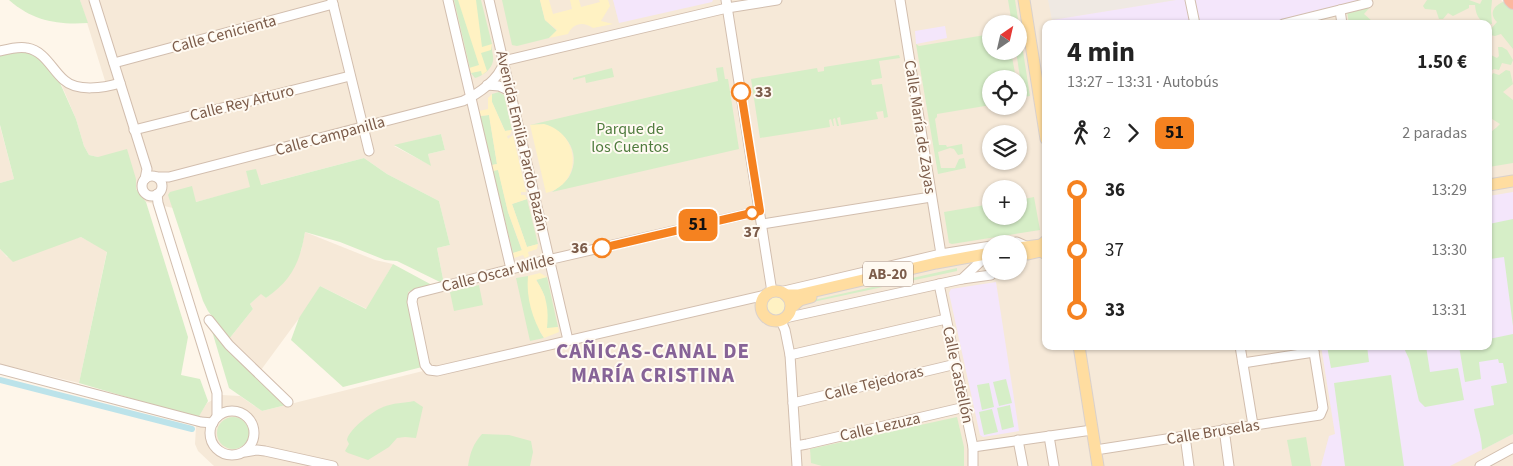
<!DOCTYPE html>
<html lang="es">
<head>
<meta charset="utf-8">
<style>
	body { margin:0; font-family:"Source Sans 3",sans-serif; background:#f6f6f6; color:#222; height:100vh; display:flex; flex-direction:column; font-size:19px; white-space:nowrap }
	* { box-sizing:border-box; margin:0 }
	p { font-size:16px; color:#767676 }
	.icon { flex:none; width:28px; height:28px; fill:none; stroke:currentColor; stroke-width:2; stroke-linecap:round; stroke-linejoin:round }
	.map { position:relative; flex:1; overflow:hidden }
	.details { position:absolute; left:1042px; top:20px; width:450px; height:330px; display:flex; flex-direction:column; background:#fff; border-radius:10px; box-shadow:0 1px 4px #0004 }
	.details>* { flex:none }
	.badge { padding:0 10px; border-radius:8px; font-size:18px; line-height:32px }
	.needle { width:32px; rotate:34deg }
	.buttons { position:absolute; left:982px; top:15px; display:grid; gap:10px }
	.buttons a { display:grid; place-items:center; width:45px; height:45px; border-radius:50%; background:#fff; box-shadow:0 1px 4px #0004; font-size:25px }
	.map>.badge { position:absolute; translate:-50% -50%; box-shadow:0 0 0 2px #fff }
	.legs { display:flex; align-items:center; gap:8px; height:55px; padding:0 25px; font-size:16px }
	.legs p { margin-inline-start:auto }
	.summary { display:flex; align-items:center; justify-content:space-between; height:85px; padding:0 25px }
	h1 { font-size:28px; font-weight:700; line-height:38px }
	ul { padding:0 25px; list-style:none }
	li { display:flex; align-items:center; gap:18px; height:60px; font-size:19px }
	li i { display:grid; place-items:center; width:8px; height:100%; margin:0 6px; background:currentColor }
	li i::after { content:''; width:12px; height:12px; margin:-6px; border:4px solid; border-radius:50%; background:#fff }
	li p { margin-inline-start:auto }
	li:first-child i { background:linear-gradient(#0000 50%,currentColor 0) }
	li:last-child i { background:linear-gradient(currentColor 50%,#0000 0) }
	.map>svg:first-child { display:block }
</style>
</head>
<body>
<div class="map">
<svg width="1513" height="466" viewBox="0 0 1513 466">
	<rect width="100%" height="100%" fill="#fef6ea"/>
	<g fill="#f6e9d8" fill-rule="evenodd">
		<path d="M80 0H1501L1513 10V466H214L198 451 195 444 196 427 198 417 207 403 222 395 240 396 262 411 423 371 408 292 444 284 437 248 450 245 439 201 387 174 364 158 173 208 146 202 136 189V179L102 157H98L89 155 84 146 76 119 59 79 71 86 106 84ZM991 24H1019V51H991ZM1046 24H1489V346H1046ZM991 79H1019V106H991ZM441 134 445 150 428 154 430 165 394 146ZM991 134H1019V161H991ZM991 189H1019V216H991ZM991 244H1019V271H991Z"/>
		<path d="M0 126 14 179 0 183Z"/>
		<path d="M305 232 375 260 393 264 367 309 320 286 311 302 261 370 229 339 253 309 250 304 261 293 266 298 281 285 301 251Z"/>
		<path d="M81 237 107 251 79 383 0 364V249L7 257Z"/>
	</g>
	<path fill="#efe9e3" d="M1048 0H1176L1052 20Z"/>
	<g fill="#f4e6fb">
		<path d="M613 0H713L712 2 619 23Z"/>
		<path d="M1176 0H1186L1190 24H1052V20Z"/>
		<path d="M1194 0H1367L1268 24H1199Z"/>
		<path d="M945 26 947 38 916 44 915 31Z"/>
		<path d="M1513 192V434L1450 466H1321L1329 436 1335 434 1321 346H1489V196Z"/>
		<path d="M996 282 1019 431 983 437 980 435 949 293 951 289Z"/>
	</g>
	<g fill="#d6eec7">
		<path d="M9 0H80L88 23C57 25 33 21 9 0Z"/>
		<path d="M454 0H481L492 44C491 50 494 56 493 61 492 69 481 77 475 78L471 73Z"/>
		<path d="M502 0H540L545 20 557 31 549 38 517 46 512 45Z"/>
		<path d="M1008 0H1015L1030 96 1023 97 1016 51H1019V24H1012Z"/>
		<path d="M1427 0H1469L1480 4 1482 0H1492L1491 11 1492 24C1481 23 1476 18 1475 5H1469V8L1453 16 1448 13 1443 19H1439L1436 10 1425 9 1423 6Z"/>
		<path d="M1503 2 1513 10V49L1501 34 1495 36 1490 35 1489 31 1497 22C1489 14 1493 6 1503 2Z"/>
		<path d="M1371 6 1364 14 1372 21 1370 24H1349L1347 11Z"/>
		<path d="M991 34V51H1011L1016 79H991V105L937 114V117L935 119 939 145H946L947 147 962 144 963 154 958 155 954 149 950 148 938 152 941 168H955L959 159 964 158 966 168 938 174 916 44 919 46Z"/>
		<path d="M1498 47H1502L1507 50 1513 60 1511 65 1502 63 1499 70 1494 69 1489 72V54L1497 58 1499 56Z"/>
		<path d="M16 50 35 53 56 74 76 119 84 146 89 155 98 157 127 149 136 179V189L146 202 188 337 181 375 200 379 208 401 198 418 79 383 107 252 81 237 13 262 0 249V183L14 179 0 125V53Z"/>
		<path d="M899 55 900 58 879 61 882 78 871 80 872 85 882 84 888 117 884 118 883 111 876 112 878 119 841 125 840 117 837 118 839 126H837L835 118 833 119 834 126H833L831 119 829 120 830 127 760 138 751 79 817 68 818 72 824 71V67Z"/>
		<path d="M723 67 725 79H728L739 149 552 192C557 188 564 184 569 177 585 150 559 120 530 125L718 81 716 68Z"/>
		<path d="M612 68 614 77 586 83 585 77 573 80V78Z"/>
		<path d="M1506 70 1510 71 1513 84 1503 92 1513 100V163L1489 167V148L1491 145 1489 144C1489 129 1492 133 1500 124L1489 117V107H1491C1486 99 1488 81 1493 73L1499 75Z"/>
		<path d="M499 92 504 95 512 130 505 131 492 102V94Z"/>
		<path d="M489 115 497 164 492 165 480 116Z"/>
		<path d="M441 134 445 150 428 154 431 166 394 145Z"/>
		<path d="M364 158 387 174 439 201 450 245 437 248 444 284 397 261 385 260 340 242 305 232C300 262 292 280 266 298L261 294 250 304 253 309 229 339 208 311 203 301 168 195 170 192 192 186 196 202 250 187 246 171 256 169 261 185Z"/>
		<path d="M498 169 508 212 522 251 513 253 493 171Z"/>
		<path d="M1034 197 1040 230 952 244 949 243 944 212 991 204V216H1019V200Z"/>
		<path d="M527 199 538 244 527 247 512 204Z"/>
		<path d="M1513 219V326L1504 257 1490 259 1489 249 1492 247 1491 241H1489V224Z"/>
		<path d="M393 264 432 285 408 292 422 367 343 387 291 340 299 318 320 286 366 309Z"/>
		<path d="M957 268V271L799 305 805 302Z"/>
		<path d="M528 276V281L540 332 544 338 530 341 516 278Z"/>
		<path d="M547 277 558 327 547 329 545 297 536 279Z"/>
		<path d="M479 285 483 305 454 311 450 292Z"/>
		<path d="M212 331 286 405 262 411 229 388Z"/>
		<path d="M1513 334V434L1482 450C1482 436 1476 423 1474 409L1494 405 1491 386 1507 383 1503 363H1499L1498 359 1479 362 1481 379 1465 382 1459 346H1489V339Z"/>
		<path d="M1327 346H1367L1369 362 1331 368Z"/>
		<path d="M1403 346H1426L1430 372 1458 368 1464 400 1425 407 1419 401 1409 359Z"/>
		<path d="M1391 375 1404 466H1345L1334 383Z"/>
		<path d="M1006 379 1012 403 999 406 993 382Z"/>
		<path d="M989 383 994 407 982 410 977 385Z"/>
		<path d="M414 401 423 407 416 438 405 437 397 438 389 447 368 460 348 453 345 451 349 444 347 440C349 429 373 411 383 407 392 403 405 403 414 401Z"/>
		<path d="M1010 405 1014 427 1002 430 997 408Z"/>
		<path d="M992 409 998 432 984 435 979 412Z"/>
		<path d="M957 417 964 447V466H822L811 463 810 449Z"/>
		<circle cx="233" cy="433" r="16"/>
		<path d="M482 434 509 435 531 441 533 452 530 466H468C470 453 473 444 482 434Z"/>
		<path d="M1306 437 1311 466H1292L1287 440Z"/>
	</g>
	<g fill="#fff2c3">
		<path d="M458 0H476L482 47 492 44 491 50 481 53 487 71 482 75 481 71 471 73 469 68 479 65Z"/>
		<path d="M540 0H549L553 14 572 9 570 0H579L581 7 600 2 599 0H608L610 6 601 21 613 24 593 28C583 21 573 23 568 34L549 38 557 30 545 20Z"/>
		<path d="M492 94V102L505 131 512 130 510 135 507 136 508 139 513 135 526 192H521V195H525L527 199 512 204 527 247 538 244 537 249 528 252 529 256 525 258 523 255 514 258 513 253 522 250 508 212 498 170 493 171 492 165 497 164 489 115 480 116 479 111 488 109V98Z"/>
		<path d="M544 124C581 134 583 184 546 193L530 125Z"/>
		<path d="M540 273 547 277 536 280C547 295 549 311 547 328L558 327 559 332 544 338C532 319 526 297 528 276Z"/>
		<path d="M775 296 782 298 787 307C785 315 779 318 771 316L766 308 767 301Z"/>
	</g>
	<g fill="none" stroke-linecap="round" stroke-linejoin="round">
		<path stroke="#bce3ea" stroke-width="6" d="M0 380 192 429"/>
		<g stroke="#d2beae" stroke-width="11">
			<g id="minor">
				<path d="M94 0 147 169 145 179"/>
				<path d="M332 0 369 151"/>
				<path d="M448 0 511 269"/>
				<path d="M489 0 568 340"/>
				<path d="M726 0 772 292"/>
				<path d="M900 0 941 254"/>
				<path d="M1190 0 1195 24"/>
				<path d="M1340 10 1342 24"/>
				<path d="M1283 24 1368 3"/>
				<path d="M0 51C8 49 19 46 27 48 45 51 52 70 64 80 77 92 104 88 120 83"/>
				<path d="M503 61 727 8 777 0"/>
				<path d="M114 63 333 4"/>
				<path d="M1044 82 1046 81"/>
				<path d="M487 85 499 86 510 91"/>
				<path d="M134 130 350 76"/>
				<circle cx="152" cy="186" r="10"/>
				<path d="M157 177H169L463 101C478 94 499 80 504 62"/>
				<path d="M157 194 158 203 217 393V417"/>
				<path d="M760 211 539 262 417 293 413 296 412 302 425 365 429 370 437 371 766 295"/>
				<path d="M762 224 931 197"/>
				<path d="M1007 244 1017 242 1028 247"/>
				<path d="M962 279 991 275"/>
				<path d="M939 284 973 447V466"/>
				<path d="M780 292 941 254 991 246"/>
				<path d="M785 318 962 279 981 261"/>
				<path d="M209 320 229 345 288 402"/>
				<path d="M781 321 785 330 790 355 797 466"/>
				<path d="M1240 346 1253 425"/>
				<path d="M790 355 946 319"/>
				<path d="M1243 363 1314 352"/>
				<path d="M0 369 201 422 213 423"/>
				<path d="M793 403 956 364"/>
				<circle cx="232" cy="433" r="22"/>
				<path d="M1224 429 1229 466"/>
				<path d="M1049 436 1054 466"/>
				<path d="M1185 436 1189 466"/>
				<path d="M1018 440 1023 466"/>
				<path d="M796 446 807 444 965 407"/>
				<path d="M973 447 1092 430"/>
				<path d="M1102 449 1320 415 1323 408 1313 346"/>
				<path d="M245 452 257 450 265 451 333 466"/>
				<path d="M1480 466 1513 448"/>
			</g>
		</g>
		<g stroke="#dad1cc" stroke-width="13">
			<g id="major">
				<path d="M1024 0 1046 139"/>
				<path d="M1489 185 1513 181"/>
				<path d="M1019 248 1041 245 1046 241"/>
				<path d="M1028 254 1041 251 1046 254"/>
				<circle cx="776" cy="306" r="15"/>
				<path d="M786 295H798L936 263 991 253"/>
				<path d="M791 308 800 300 811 297"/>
				<path d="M1079 346 1098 466"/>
			</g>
		</g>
		<g stroke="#dad1cc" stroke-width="14">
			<path id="highway" d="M1510 0 1513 3"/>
		</g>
		<use href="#minor" stroke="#fff" stroke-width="9"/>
		<use href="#major" stroke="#ffdda0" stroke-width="11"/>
		<use href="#highway" stroke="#fcb79e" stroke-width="12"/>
	</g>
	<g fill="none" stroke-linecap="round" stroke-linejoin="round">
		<g stroke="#fff" stroke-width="11">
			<path id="line-1" d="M602 248 760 211 741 92"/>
		</g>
		<use href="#line-1" stroke="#f58220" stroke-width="8"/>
	</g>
	<g fill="#fff" stroke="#f58220" stroke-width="2.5">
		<circle cx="741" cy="92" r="9"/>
		<circle cx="752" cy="213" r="6"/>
		<circle cx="602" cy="248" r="9"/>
	</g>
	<g text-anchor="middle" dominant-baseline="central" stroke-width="4" stroke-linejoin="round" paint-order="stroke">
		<rect fill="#fffaf2" stroke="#a38b7c" stroke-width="1" x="863" y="261.5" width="50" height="25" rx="4"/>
		<g font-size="15" font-weight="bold" fill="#7c5c4a">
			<text x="888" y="274">AB-20</text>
		</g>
		<g font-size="16" fill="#7c5c4a" stroke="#fffaf2">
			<text transform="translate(224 34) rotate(-15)">Calle Cenicienta</text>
			<text transform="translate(242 103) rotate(-14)">Calle Rey Arturo</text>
			<text transform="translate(920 127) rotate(81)">Calle María de Zayas</text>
			<text transform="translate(330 136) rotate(-15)">Calle Campanilla</text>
			<text transform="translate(522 141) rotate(77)">Avenida Emilia Pardo Bazán</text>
			<text transform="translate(498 273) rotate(-14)">Calle Oscar Wilde</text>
			<text transform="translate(958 375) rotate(78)">Calle Castellón</text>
			<text transform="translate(874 383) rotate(-14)">Calle Tejedoras</text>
			<text transform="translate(880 427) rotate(-13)">Calle Lezuza</text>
			<text transform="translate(1213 432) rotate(-9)">Calle Bruselas</text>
		</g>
		<g font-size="16" font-weight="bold" fill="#7c5c4a" stroke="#fffaf2" text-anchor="start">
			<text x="755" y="92">33</text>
			<text x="752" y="232" text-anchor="middle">37</text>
			<text x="588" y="248" text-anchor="end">36</text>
		</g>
		<g font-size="16" fill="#507c3e" stroke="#fffaf2">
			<text x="630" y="129">Parque de<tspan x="630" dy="18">los Cuentos</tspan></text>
		</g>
		<g font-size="21" font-weight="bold" letter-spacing="1" fill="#866397" stroke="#fffaf2">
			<text x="653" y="351">CAÑICAS-CANAL DE<tspan x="653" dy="24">MARÍA CRISTINA</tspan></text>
		</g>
	</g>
</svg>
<div class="buttons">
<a><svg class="needle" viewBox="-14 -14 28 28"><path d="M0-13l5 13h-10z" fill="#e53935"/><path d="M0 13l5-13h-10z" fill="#767676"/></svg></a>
<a><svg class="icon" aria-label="locate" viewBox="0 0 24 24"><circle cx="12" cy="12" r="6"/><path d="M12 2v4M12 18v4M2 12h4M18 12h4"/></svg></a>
<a><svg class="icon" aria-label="layers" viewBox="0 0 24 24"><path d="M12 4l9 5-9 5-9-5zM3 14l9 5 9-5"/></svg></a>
<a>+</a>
<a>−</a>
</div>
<b class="badge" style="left:698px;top:225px;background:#f58220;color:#111">51</b>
<section class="details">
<div class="summary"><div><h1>4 min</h1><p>13:27 – 13:31 · Autobús</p></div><b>1.50 €</b></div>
<div class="legs"><svg class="icon" aria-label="walk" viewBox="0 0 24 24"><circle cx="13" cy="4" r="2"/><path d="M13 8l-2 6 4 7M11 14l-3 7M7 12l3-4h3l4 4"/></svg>2<svg class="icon" aria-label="forward" viewBox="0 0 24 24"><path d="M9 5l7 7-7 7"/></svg><b class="badge" style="background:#f58220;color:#111">51</b><p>2 paradas</p></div>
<ul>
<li><i style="color:#f58220"></i><b>36</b><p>13:29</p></li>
<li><i style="color:#f58220"></i><span>37</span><p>13:30</p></li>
<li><i style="color:#f58220"></i><b>33</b><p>13:31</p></li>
</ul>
</section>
</div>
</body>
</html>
